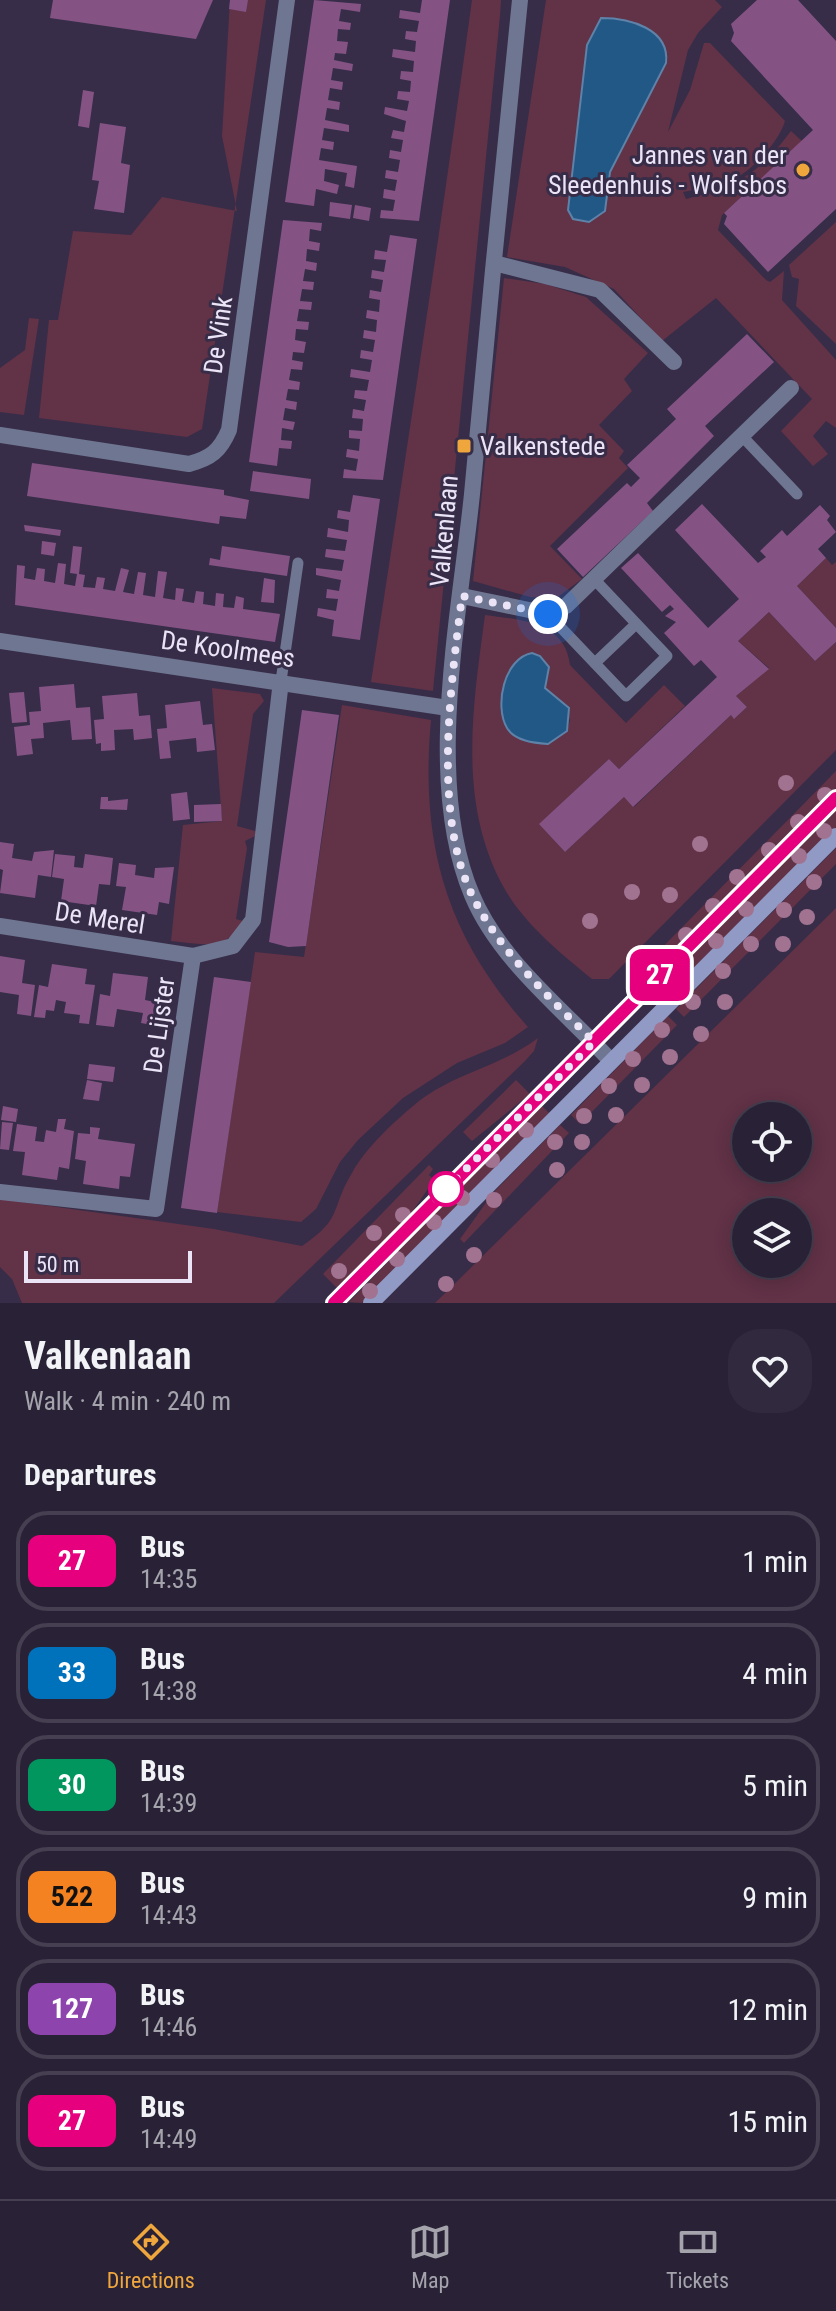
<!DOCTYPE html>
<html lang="en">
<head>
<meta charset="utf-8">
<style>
	body { margin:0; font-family:"Roboto Condensed",sans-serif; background:#312a3e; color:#f1f3f6; height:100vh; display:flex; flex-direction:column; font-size:30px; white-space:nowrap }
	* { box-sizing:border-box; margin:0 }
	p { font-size:26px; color:#a5a4ad }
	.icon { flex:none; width:44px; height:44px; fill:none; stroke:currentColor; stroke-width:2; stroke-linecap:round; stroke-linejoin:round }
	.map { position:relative; height:1303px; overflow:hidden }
	.panel { display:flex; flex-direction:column; background:#292236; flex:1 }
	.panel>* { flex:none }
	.badge { padding:0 16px; border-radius:12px; font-size:28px; line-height:52px }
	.tools { position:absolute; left:732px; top:1102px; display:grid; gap:16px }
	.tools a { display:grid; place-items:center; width:80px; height:80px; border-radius:50%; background:#292236; box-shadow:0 4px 20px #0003,0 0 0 2px #453f51; font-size:40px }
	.scale { position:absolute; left:24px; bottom:20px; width:168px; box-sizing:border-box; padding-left:8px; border:4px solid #eae4f6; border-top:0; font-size:22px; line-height:28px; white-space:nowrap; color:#eae4f6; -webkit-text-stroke:6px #372d48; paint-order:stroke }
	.you { position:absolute; width:40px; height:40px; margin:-20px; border:6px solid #fff; border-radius:50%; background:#1a73e8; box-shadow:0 0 0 12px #1a73e833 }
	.map>.badge { position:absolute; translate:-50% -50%; box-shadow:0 0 0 4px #fff }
	h2 { padding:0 24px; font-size:30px; line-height:72px }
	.round { display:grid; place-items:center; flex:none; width:84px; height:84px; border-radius:32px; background:#312a3e }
	.headline { display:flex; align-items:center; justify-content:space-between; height:136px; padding:0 24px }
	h1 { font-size:38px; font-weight:700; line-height:60px }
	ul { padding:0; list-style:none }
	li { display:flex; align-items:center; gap:24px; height:100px; margin:0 16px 12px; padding:0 8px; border:4px solid #453f51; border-radius:32px }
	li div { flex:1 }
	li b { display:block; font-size:30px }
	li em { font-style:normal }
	li .badge { min-width:88px; font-weight:700; text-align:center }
	.menu { display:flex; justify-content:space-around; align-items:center; height:112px; border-top:2px solid #453f51; background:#292236; font-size:22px; color:#a5a4ad }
	.menu a { display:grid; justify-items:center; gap:4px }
	.menu .on { color:#efa73d }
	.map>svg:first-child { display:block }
</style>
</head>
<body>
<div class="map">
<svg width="836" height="1303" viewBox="0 0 836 1303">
	<rect width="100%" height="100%" fill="#372d48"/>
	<g fill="#623247" fill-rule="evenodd">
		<path d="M230 0H266L202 429 187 437 39 418 49 320H58L73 231 131 235 162 197 237 211 222 136Z"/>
		<path d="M472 0H501L500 16 433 691 371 682C406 455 441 228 472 0Z"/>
		<path d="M546 0H715L722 7 698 33 688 50 668 132 690 90 704 43H710L785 121C778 144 750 173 728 182 714 187 697 189 683 192L686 199C737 185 758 175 791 131L802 141 722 215 718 230 766 280 770 282 784 271 782 300 836 360V428L826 421 813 436 828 454 813 466 781 431 812 399 716 298 662 341 614 289 565 267 507 257ZM587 45 666 63 610 172 573 219 568 210Z"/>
		<path d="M836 222V344L796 306 799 279 792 277 789 265Z"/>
		<path d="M504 278 545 284 586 297 648 353 624 379 632 391 599 425 624 451 619 458 628 468 550 546 582 579 555 599 530 597 473 581Z"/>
		<path d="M29 318 39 319 24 415 0 412V368L25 350Z"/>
		<path d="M826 558 832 565 836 562V628L797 586Z"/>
		<path d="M769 612 815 661 836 642V750L609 979H592C560 953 523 923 503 886 457 802 473 705 485 615 520 620 565 621 570 665L626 723 664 685 685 706 619 769 609 759 540 824 565 852 624 797 634 807 731 715 735 718 747 707 736 696 769 668 738 641ZM532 653 546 679 545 688 560 701 570 720 567 731 557 739Z"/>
		<path d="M212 688 260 694 264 701 253 714 237 826 255 831V836L245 841 247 848 236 919 243 921C227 952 201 944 171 941L183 825 222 821Z"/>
		<path d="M342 705 431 720C420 843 445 934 528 1027L505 1043 457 1063 403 1098 358 1140 340 1162 316 1209 301 1222 217 1212 255 952 304 957Z"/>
		<path d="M836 771V788L648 979 639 971Z"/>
		<path d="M836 809V829L666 999 657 989Z"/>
		<path d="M836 848V864L684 1017 676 1009Z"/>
		<path d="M836 908V1303H435ZM798 1116V1168H746V1116ZM798 1212V1264H746V1212Z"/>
		<path d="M668 1016 677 1025 580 1124 571 1115Z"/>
		<path d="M538 1038 534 1051 525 1061 274 1303H22L12 1279 0 1267V1199L214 1229 302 1246C344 1218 330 1209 352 1173 366 1147 397 1119 419 1101 455 1073 501 1066 538 1038Z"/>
		<path d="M516 1080 530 1094 472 1141 463 1132Z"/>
		<path d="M541 1105 550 1114 362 1303 349 1302Z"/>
		<path d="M560 1125 569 1133 464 1243 460 1239 493 1193Z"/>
		<path d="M429 1165 433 1169 429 1175 434 1180 410 1215 338 1289 323 1274Z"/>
	</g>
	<g fill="#225886" stroke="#5e82a8" stroke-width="2">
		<path d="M601 18C630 18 670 29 666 63L610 172 605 211 589 222 573 219 568 210 587 45Z"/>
		<path d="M532 653 540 656 549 667 545 688 569 708 567 731 548 744C534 743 515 741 507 728 494 706 504 658 532 653Z"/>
	</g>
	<g fill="#845384">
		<path d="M53 0H213L196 39 50 18Z"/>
		<path d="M230 0H248L246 12 229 9Z"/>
		<path d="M314 0 361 4 360 12 341 9 339 21 351 23 350 30 338 29 337 41 348 42 346 54 335 53 334 60 353 64 352 71 333 68 331 80 343 82 342 90 330 88 328 100 340 102 339 110 327 108 325 120 349 125V132L324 128 322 140 334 142 333 150 321 148 319 160 357 166 354 188 345 186 347 173 325 169 324 181 339 185 337 194 316 189 314 206 285 202Z"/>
		<path d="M422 0H450L419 221 380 218 381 210 393 211 395 200 383 198 384 189 395 191 397 180 385 178 386 170 398 172 400 160 389 158 390 150 401 152 403 140 391 138 393 130 404 132 406 121 384 114 385 107 407 111 409 101 397 99 398 91 410 92 411 81 400 79 401 71 413 72 414 61 392 57 393 49 415 52 416 41 405 39 406 31 417 32 419 21 399 18 400 10 420 13Z"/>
		<path d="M757 0H798L836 41V209L768 272 724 224 727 216 724 213 813 130 731 41 734 33 731 24Z"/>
		<path d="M83 90 94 92 89 128 78 126Z"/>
		<path d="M100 123 126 127 121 163 130 165 124 213 94 209 99 181 92 180Z"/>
		<path d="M330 202 352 205 350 219 329 216Z"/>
		<path d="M355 205 371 208 369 221 353 218Z"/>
		<path d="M283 220 322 223 321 231 310 229 309 241 320 243 319 251 307 249 306 261 317 263 316 271 305 269 303 281 314 282 313 290 302 289 300 301 312 302 311 310 299 309 297 321 309 322 308 330 296 329 295 340 306 342 304 353 293 352 292 360 303 362 302 370 291 369 289 380 300 382 299 390 288 389 286 400 297 402 296 410 285 408 283 420 295 422 293 430 282 428 281 440 292 441 291 449 279 448 277 466 249 462Z"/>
		<path d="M390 235 417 239 383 480 343 478 344 469 356 471 358 459 346 457 347 449 359 451 360 439 349 438V430L362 431 363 419 352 418 353 409 364 411 366 400 354 398 355 390 367 391 369 380 350 377 351 369 370 372 372 360 360 358 361 350 373 352 375 340 363 338 364 330 376 332 377 320 366 318 367 310 379 312 380 300 369 298 370 290 381 292 383 280 371 278 372 270 384 272 386 260 374 259 375 250 387 252Z"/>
		<path d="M747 334 774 362 705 426 714 436 647 503 653 511 583 577 557 549 627 483 631 487 640 478 627 465 676 419 667 409Z"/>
		<path d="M32 463 224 490V495L249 500 246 519 220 516 219 524 27 496Z"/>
		<path d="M253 471 311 479 309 499 250 491Z"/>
		<path d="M353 495 380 499 360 640 332 636 334 620 317 616 318 608 336 611 338 599 326 598 327 589 339 591 341 580 316 575V568L342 571 344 560 325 557 326 549 345 551 347 540 327 537 328 528 348 532 349 520 337 518 338 510 350 512Z"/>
		<path d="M702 504 758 563 766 557 760 551 782 530 787 536 820 505 830 516 827 520 836 532 818 549 826 558 797 586 836 628V642L815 661 769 612 738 641 769 669 736 696 747 707 734 719 731 715 633 807 624 797 565 852 539 824 609 759 619 769 717 677 701 660 694 666 664 633 676 622 665 616 674 609 670 605 662 612 621 568 638 553 708 628 739 599 675 530Z"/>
		<path d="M24 525 61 530 60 536 25 531Z"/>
		<path d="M42 541 56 543 54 556 41 554Z"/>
		<path d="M73 546 82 547 79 574 85 575 83 587 95 588 97 577 105 578 103 589 115 591 121 568 129 570 123 592 134 594 138 572 146 573 143 595 155 597 158 571 167 572 163 598 175 600 176 588 184 589 182 601 194 603 196 591 204 592 203 604 215 606 216 593 224 594 223 607 234 608 236 596 244 598 243 609 280 614 275 642 15 605 17 565 25 566 24 578 35 580 37 568 45 569 44 581 55 583 58 563 66 564 64 584 75 586 77 574 70 573Z"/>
		<path d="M222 546 290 556 287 576 209 565 210 558 220 560Z"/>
		<path d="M264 578 275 580 274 603 261 602Z"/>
		<path d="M74 684 76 708 90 707 92 739 72 740 70 720 43 723 44 738 31 739 33 754 17 756 14 727 30 725 29 712 41 711 39 687Z"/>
		<path d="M24 692 27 722 12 723 9 693Z"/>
		<path d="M137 693 139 716 150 715 152 738 134 740 133 729 114 730 115 750 101 751V743L96 744 94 720 104 719 102 696Z"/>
		<path d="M200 701 203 725 212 724 215 750 197 752 196 738 169 741 171 758 160 759 157 729 167 728 165 705Z"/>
		<path d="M302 710 339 715 306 946 288 947 269 942Z"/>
		<path d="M187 792 190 819 173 821 171 794Z"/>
		<path d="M101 797H108V801L128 799 127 810 100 809Z"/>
		<path d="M221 804 222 821 194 822V805Z"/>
		<path d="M0 842 14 844 12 858 32 861 34 852 54 850 51 877 38 875 35 898 0 893 3 870 0 869Z"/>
		<path d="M55 854 75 856 74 867 83 868 85 854 113 858 110 885 99 884 96 906 61 901 64 879 52 877Z"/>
		<path d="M119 863 136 865 135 875 154 878 155 868 174 867 169 904 159 902 157 915 122 910 126 887 116 886Z"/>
		<path d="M0 956 25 960 22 983 35 985 31 1016 17 1014 19 995 0 992Z"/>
		<path d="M52 964 87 969 85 984 95 985 89 1024 79 1023 80 1015 64 1013 66 1002 56 1000 54 1011 46 1010 45 1018 34 1017 39 985 48 987Z"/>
		<path d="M113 973 148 977 145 1000 155 1002 152 1025 141 1023 143 1013 117 1009 114 1027 96 1025 100 994 110 996Z"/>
		<path d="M214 977 251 982 217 1213 181 1208Z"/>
		<path d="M89 1064 115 1067 113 1082 87 1079Z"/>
		<path d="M87 1080 102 1083 99 1101 83 1099Z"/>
		<path d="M3 1106 18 1109 16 1122 1 1120Z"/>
		<path d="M58 1119H66L64 1129 74 1131 69 1169 59 1167 57 1180 22 1175 25 1152 13 1151 17 1124 37 1127 35 1141 44 1142 46 1130 56 1132Z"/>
		<path d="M2 1122 13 1123 9 1150 0 1149Z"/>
		<path d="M90 1127 100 1128 98 1139 135 1144 130 1177 120 1176 119 1189 83 1184 86 1161 75 1159 78 1133 90 1134Z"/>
	</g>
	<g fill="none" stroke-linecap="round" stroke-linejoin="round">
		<g stroke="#6f7691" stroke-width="11">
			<path d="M741 435 797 494"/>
			<path d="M548 614 626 696 667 656 594 579"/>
			<path d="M595 663 636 624"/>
			<path d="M281 681 298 563"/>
		</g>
		<g stroke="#6f7691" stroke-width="16">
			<path d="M520 0C503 165 487 329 472 494 460 613 424 782 472 895 499 960 564 1010 611 1061"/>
			<path d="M494 263 600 290 674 362"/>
			<path d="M0 435 189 464C211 458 220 451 229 430L287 0"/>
			<path d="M462 596 548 614 566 606 791 388"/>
			<path d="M0 641 448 708"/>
			<path d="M0 926 193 956"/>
			<path d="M0 1192 156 1209 193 956 233 946 253 920 281 681"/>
		</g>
		<g stroke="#909ac5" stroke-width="16">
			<path d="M334 1303 836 798"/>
			<path d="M371 1303 836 836"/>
		</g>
	</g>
	<g fill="#a27391">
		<circle cx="786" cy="783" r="8"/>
		<circle cx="825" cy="795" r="8"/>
		<circle cx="798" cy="822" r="8"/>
		<circle cx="824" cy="831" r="8"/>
		<circle cx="700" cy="844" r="8"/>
		<circle cx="769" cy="850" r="8"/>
		<circle cx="799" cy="856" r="8"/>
		<circle cx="737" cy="877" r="8"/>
		<circle cx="814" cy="882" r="8"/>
		<circle cx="632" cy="892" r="8"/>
		<circle cx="670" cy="895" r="8"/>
		<circle cx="713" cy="906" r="8"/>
		<circle cx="746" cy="909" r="8"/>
		<circle cx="784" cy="910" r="8"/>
		<circle cx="807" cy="917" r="8"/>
		<circle cx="590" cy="921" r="8"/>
		<circle cx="686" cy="935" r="8"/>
		<circle cx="716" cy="941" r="8"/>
		<circle cx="751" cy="944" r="8"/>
		<circle cx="783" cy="944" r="8"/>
		<circle cx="657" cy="964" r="8"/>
		<circle cx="684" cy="971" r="8"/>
		<circle cx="723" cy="971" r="8"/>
		<circle cx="693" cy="1002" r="8"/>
		<circle cx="725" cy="1002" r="8"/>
		<circle cx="662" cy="1030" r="8"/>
		<circle cx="701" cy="1034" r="8"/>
		<circle cx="670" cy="1057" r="8"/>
		<circle cx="633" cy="1059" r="8"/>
		<circle cx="642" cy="1085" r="8"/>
		<circle cx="609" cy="1086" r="8"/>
		<circle cx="616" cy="1115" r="8"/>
		<circle cx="584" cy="1116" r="8"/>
		<circle cx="526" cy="1130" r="8"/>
		<circle cx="555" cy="1142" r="8"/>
		<circle cx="582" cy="1142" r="8"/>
		<circle cx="492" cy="1160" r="8"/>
		<circle cx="557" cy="1170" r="8"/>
		<circle cx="462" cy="1198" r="8"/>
		<circle cx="494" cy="1200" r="8"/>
		<circle cx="403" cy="1215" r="8"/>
		<circle cx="434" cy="1222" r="8"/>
		<circle cx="374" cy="1233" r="8"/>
		<circle cx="474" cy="1255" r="8"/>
		<circle cx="397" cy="1259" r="8"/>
		<circle cx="339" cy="1271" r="8"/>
		<circle cx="446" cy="1284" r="8"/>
		<circle cx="370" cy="1291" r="8"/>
	</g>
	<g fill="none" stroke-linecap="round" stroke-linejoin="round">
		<g stroke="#fff" stroke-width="18">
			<path id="line" d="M334 1303 836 798"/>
		</g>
		<use href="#line" stroke="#e6007e" stroke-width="12"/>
		<path stroke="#eae4f6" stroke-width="8" stroke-dasharray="0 14.4" d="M446 1189 436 1199 594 1042C550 998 501 953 473 897 432 815 451 685 462 596L548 614"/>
	</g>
	<g fill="#efa73d" stroke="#372d48" stroke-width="3">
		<circle cx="803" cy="170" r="8"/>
		<rect x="456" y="438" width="16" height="16" rx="4"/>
	</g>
	<circle fill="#fff" stroke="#e6007e" stroke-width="4" cx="446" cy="1189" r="16"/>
	<g text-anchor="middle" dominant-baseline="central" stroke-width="6" stroke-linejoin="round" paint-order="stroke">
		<g font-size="26" fill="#eae4f6" stroke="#372d48" text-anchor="end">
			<text x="787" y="155">Jannes van der<tspan x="787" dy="30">Sleedenhuis - Wolfsbos</tspan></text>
			<text x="480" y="446" text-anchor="start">Valkenstede</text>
		</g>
		<g font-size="26" fill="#eae4f6" stroke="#372d48">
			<text transform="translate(218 335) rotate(-82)">De Vink</text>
			<text transform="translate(444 531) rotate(-85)">Valkenlaan</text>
			<text transform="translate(228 649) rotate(8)">De Koolmees</text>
			<text transform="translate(100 918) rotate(9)">De Merel</text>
			<text transform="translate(159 1025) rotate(-82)">De Lijster</text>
		</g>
	</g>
</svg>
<div class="tools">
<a><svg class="icon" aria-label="locate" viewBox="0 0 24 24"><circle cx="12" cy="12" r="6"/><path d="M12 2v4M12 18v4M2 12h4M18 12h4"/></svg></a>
<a><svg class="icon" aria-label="layers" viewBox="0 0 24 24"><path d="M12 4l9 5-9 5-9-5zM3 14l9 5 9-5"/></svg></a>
</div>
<div class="scale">50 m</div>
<div class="you" style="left:548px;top:614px"></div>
<b class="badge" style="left:660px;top:975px;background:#e6007e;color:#fff">27</b>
</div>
<section class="panel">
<div class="headline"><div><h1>Valkenlaan</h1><p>Walk · 4 min · 240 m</p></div><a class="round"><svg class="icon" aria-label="heart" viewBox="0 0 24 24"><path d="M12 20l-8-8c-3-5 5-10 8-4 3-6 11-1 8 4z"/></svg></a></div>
<h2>Departures</h2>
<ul>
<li><span class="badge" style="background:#e6007e;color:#fff">27</span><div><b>Bus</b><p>14:35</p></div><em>1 min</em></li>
<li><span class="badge" style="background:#0072bc;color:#fff">33</span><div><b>Bus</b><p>14:38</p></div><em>4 min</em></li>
<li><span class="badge" style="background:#00965e;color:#fff">30</span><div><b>Bus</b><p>14:39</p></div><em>5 min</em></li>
<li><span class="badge" style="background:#f58220;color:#111">522</span><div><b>Bus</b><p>14:43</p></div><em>9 min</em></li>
<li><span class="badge" style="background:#8e44ad;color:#fff">127</span><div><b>Bus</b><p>14:46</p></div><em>12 min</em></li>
<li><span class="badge" style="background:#e6007e;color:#fff">27</span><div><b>Bus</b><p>14:49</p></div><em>15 min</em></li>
</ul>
</section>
<nav class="menu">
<a class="on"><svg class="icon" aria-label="directions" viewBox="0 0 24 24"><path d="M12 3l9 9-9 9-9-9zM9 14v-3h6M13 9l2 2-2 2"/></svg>Directions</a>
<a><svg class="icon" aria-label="map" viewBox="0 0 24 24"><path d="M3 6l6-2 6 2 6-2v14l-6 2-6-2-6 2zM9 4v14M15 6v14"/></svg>Map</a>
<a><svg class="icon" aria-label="tickets" viewBox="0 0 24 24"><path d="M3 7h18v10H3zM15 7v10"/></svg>Tickets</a>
</nav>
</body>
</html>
